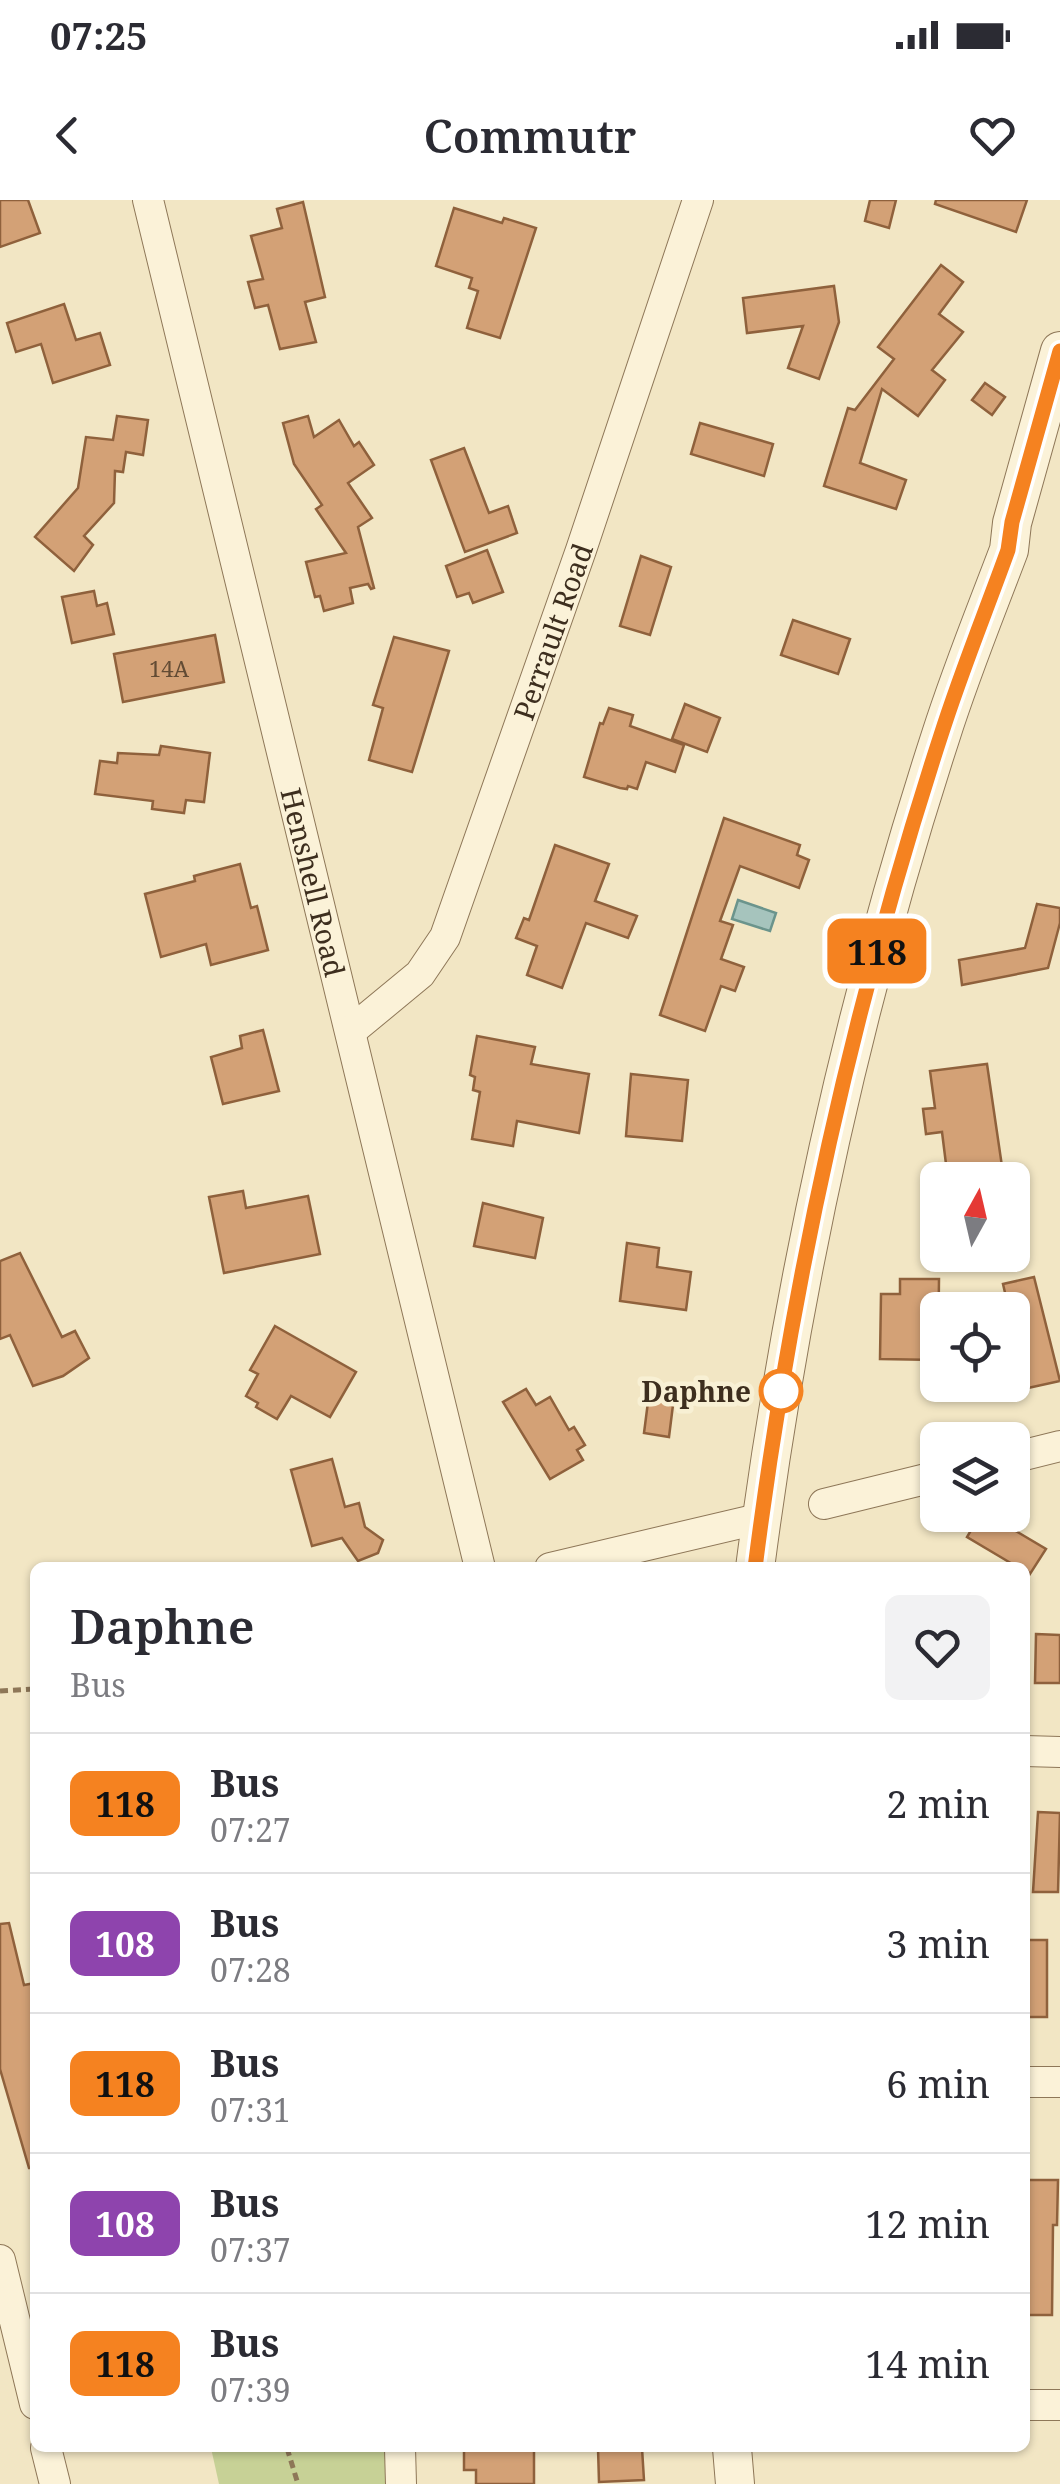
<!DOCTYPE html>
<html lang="en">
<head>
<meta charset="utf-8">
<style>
	body { margin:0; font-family:"Noto Serif",serif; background:#f2f2f3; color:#2b2b33; height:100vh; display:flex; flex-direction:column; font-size:38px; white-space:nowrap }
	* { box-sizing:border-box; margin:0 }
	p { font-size:32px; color:#7c7c81 }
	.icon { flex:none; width:55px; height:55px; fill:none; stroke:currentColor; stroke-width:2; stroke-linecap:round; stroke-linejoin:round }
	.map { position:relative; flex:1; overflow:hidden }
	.side { position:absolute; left:30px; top:1362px; width:1000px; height:890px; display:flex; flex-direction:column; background:#fff; border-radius:15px; box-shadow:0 2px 8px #0004 }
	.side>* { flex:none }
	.badge { padding:0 20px; border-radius:15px; font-size:35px; line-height:65px }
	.needle { width:65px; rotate:8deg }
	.tools { position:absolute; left:920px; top:962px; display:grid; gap:20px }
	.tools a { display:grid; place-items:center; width:110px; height:110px; border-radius:15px; background:#fff; box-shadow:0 2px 8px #0004; font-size:50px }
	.map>.badge { position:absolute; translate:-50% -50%; box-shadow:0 0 0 5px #fff }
	.round { display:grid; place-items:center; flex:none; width:105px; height:105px; border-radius:15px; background:#f2f2f3 }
	.summary { display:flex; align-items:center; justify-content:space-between; height:170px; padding:0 40px }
	h1 { font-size:48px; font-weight:600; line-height:75px }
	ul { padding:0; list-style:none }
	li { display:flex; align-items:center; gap:30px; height:140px; padding:0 40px; border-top:2px solid #e1e1e2 }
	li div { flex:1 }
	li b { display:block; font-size:38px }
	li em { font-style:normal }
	li .badge { min-width:110px; font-weight:700; text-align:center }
	.status { display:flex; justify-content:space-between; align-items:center; height:70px; padding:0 50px; background:#fff; direction:ltr }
	.status svg { height:28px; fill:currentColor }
	header { display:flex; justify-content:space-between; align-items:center; height:130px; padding:0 40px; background:#fff; font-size:45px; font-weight:600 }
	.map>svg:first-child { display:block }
</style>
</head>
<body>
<div class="status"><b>07:25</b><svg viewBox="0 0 49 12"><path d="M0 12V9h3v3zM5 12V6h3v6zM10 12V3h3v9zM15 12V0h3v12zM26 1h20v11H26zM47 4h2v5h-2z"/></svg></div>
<header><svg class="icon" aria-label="back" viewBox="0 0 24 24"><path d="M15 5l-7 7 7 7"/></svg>Commutr<svg class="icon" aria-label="heart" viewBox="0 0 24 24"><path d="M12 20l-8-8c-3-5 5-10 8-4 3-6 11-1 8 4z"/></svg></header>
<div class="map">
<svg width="1060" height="2284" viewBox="0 0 1060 2284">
	<rect width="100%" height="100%" fill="#f2e6c4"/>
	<path fill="#c7d196" d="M211 2248H388L390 2284H219Z"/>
	<path fill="#a6c4bd" stroke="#6b948c" stroke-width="2.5" d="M738 700 776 713 770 731 732 719Z"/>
	<g fill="#d3a176" stroke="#8f613c" stroke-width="2.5">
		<path d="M0 0H28L40 33 0 47Z"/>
		<path d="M870 0H896L889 28 865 21Z"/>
		<path d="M936 0H1027L1016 32 935 4Z"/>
		<path d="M303 2 325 97 305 102 316 142 280 149 268 105 255 108 248 82 263 79 251 36 282 28 277 9Z"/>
		<path d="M454 8 502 23 504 18 536 28 500 138 467 128 478 91 469 88 472 78 436 66Z"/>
		<path d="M941 65 963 82 939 114 963 132 932 170 945 180 918 216 882 189 860 263 906 280 896 309 824 286 848 208 855 210 894 159 878 147Z"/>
		<path d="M834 86 839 122 819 179 788 168 803 126 747 133 743 98Z"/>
		<path d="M64 104 76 140 100 133 110 165 53 183 41 144 16 152 7 123Z"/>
		<path d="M985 183 1005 197 992 215 972 200Z"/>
		<path d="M117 216 148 220 143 255 126 252 123 272 115 271 114 303 84 336 93 345 74 371 35 337 78 288 86 237 113 240Z"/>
		<path d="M308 216 314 237 339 220 354 246 359 242 374 265 348 283 372 318 358 327 374 388 371 389 368 384 350 388 353 403 324 411 320 396 315 397 306 362 346 353 316 309 322 305 294 264 283 223Z"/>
		<path d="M700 223 773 244 764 276 691 254Z"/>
		<path d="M464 248 489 313 508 306 517 333 465 352 431 260Z"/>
		<path d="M487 350 503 392 473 403 469 393 457 397 446 366Z"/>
		<path d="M641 356 671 367 650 435 620 426Z"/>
		<path d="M94 391 97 406 107 403 114 434 72 443 62 397Z"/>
		<path d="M793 420 850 439 838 474 781 455Z"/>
		<path d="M215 435 224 482 123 502 114 454Z"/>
		<path d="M394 437 449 451 412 572 369 560 383 508 373 505Z"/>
		<path d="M685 504 720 518 707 552 672 539Z"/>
		<path d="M609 508 633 515 630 526 684 545 675 572 646 562 637 589 628 586 627 589 620 588 584 577 600 523 603 524Z"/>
		<path d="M161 546 210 553 204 602 186 600 184 613 152 609 153 601 95 594 100 561 117 563 118 553 159 555Z"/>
		<path d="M724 618 800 645 797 655 809 660 799 688 740 666 720 721 733 725 721 759 744 767 735 791 721 786 705 831 660 815Z"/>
		<path d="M555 645 609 664 595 701 637 716 628 738 586 723 562 788 527 775 537 746 516 738 524 718 529 720Z"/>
		<path d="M240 664 251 708 257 706 268 750 211 765 206 744 161 757 145 694 195 681 194 676Z"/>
		<path d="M1037 704 1060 708V723L1048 768 962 785 959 760 1025 748Z"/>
		<path d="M263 830 279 891 223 904 211 857 242 848 240 836Z"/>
		<path d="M477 836 535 847 531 864 589 874 579 933 517 921 513 946 472 939 480 892 473 890 475 877 470 875Z"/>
		<path d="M987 864 1004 980H948L942 932 926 934 923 909 935 908 930 871Z"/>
		<path d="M631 874 688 880 682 941 626 936Z"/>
		<path d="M243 991 246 1008 308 996 320 1054 224 1073 209 997Z"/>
		<path d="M483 1003 543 1018 535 1058 474 1046Z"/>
		<path d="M627 1043 659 1048 657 1067 691 1072 686 1110 620 1101Z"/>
		<path d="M20 1053 62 1137 75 1131 89 1158 63 1176 33 1186 10 1135 0 1139V1061Z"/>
		<path d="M1034 1077 1060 1181 1028 1188 1012 1124V1110H1009L1003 1084Z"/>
		<path d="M900 1079H939L938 1160 880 1159 881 1094H900Z"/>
		<path d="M275 1126 356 1172 330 1217 291 1196 277 1219 256 1207 258 1203 246 1196 258 1174 250 1170Z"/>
		<path d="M526 1189 536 1205 550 1197 569 1230 574 1227 585 1245 577 1250 583 1260 550 1279 503 1202Z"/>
		<path d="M649 1194 674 1197 669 1237 644 1233Z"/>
		<path d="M332 1259 345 1307 359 1303 365 1327 383 1340 378 1353 358 1361 342 1338 312 1346 291 1270Z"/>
		<path d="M980 1315H989L1046 1349 1030 1374 1025 1368H1019L967 1337Z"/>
		<path d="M1036 1434 1060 1435V1483H1035Z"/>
		<path d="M1038 1612 1060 1613 1058 1692H1033Z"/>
		<path d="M9 1723 24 1785 35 1783V1968H29L0 1869V1724Z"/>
		<rect x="1025" y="1740" width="22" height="77"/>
		<path d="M1025 1980H1058L1057 2025H1053L1052 2115H1025Z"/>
		<path d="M464 2248H534V2284H476V2270H464Z"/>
		<path d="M598 2248H642L644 2280 599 2282Z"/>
	</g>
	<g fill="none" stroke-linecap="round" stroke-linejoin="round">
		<g stroke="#8e7758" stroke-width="32">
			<g id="minor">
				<path id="s1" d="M148 0 480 1368"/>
				<path id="s2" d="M351 831 420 774 445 737 581 350 698 0"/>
				<path d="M1012 1258 1060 1246"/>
				<path d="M824 1304 938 1276"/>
				<path d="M550 1368 762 1318"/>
				<path d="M1025 1551 1060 1552"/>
				<path d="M1025 1882H1060"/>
				<path d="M0 2060 35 2204"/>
				<path d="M1025 2205H1060"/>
				<path d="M46 2248 55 2284"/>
				<path d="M400 2248 401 2284"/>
			</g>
		</g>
		<g stroke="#8e7758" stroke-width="40">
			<g id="tertiary">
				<path d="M755 1368C792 1085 853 805 941 535 961 472 986 411 1009 350L1012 323 1060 151"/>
				<path d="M732 2248 735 2284"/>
			</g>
		</g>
		<g stroke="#8e7758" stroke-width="5" stroke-dasharray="8 5" stroke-linecap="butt">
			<path d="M0 1491 35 1489"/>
			<path d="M287 2248 298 2284"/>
		</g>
		<use href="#minor" stroke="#fbf2d8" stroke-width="30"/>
		<use href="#tertiary" stroke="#fbf2d8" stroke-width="38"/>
	</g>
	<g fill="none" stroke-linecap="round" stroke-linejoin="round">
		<g stroke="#fff" stroke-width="22">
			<path id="line" d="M755 1368C791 1085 853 805 941 535 961 472 986 411 1008 350L1012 322 1060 151"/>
		</g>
		<use href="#line" stroke="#f58220" stroke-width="15"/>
	</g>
	<circle fill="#fff" stroke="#f58220" stroke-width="5" cx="781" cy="1191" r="20"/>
	<g text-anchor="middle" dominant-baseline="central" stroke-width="9" stroke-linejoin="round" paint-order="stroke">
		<g font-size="22" fill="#624b34">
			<text x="169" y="468">14A</text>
		</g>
		<g font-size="28" fill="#3d2e1e" stroke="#f8f0d4">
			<text stroke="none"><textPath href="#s2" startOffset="458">Perrault Road</textPath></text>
			<text stroke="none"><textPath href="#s1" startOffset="702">Henshell Road</textPath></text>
		</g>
		<g font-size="28" font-weight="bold" fill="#3d2e1e" stroke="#f8f0d4" text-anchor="end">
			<text x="751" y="1191">Daphne</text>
		</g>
	</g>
</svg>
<div class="tools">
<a><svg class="needle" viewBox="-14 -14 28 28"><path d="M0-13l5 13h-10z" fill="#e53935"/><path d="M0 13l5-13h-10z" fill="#7c7c81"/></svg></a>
<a><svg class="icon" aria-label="locate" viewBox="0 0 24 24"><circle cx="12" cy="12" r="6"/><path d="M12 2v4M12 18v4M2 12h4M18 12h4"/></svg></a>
<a><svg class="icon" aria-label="layers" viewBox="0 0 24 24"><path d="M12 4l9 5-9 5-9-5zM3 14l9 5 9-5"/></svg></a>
</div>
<b class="badge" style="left:877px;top:751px;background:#f58220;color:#111">118</b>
<section class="side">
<div class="summary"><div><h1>Daphne</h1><p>Bus</p></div><a class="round"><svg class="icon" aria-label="heart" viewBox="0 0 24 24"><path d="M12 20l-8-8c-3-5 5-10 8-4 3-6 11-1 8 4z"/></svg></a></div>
<ul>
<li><span class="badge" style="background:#f58220;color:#111">118</span><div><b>Bus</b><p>07:27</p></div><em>2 min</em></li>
<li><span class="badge" style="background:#8e44ad;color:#fff">108</span><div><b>Bus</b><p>07:28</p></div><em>3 min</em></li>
<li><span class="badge" style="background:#f58220;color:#111">118</span><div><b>Bus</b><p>07:31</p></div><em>6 min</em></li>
<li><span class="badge" style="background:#8e44ad;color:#fff">108</span><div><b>Bus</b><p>07:37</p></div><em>12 min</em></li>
<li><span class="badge" style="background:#f58220;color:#111">118</span><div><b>Bus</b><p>07:39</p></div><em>14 min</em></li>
</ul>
</section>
</div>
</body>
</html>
